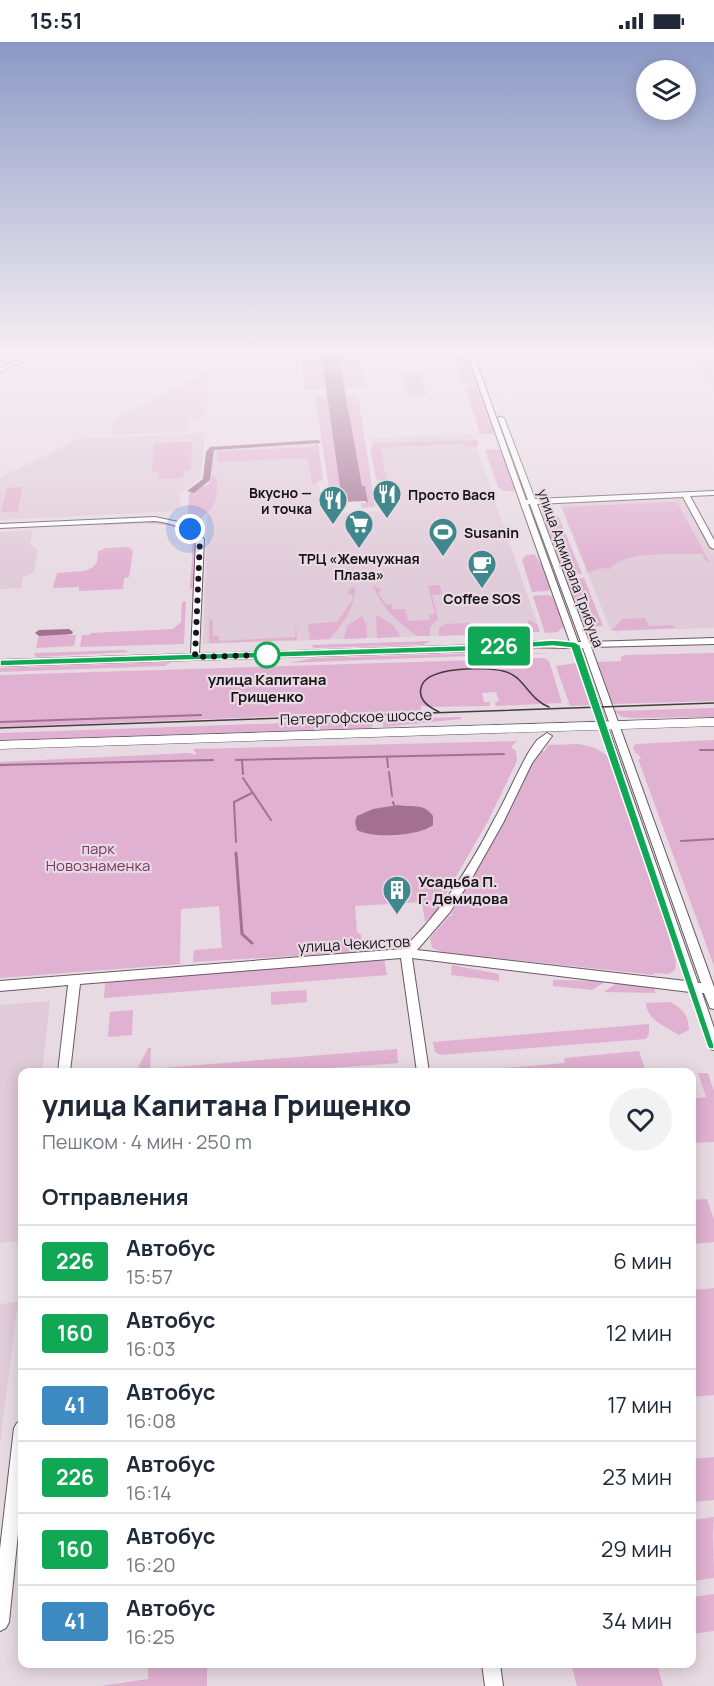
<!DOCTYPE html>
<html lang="ru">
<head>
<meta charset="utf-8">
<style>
	body { margin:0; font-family:Manrope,sans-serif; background:#f2f2f3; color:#1f2937; height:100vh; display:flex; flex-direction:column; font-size:22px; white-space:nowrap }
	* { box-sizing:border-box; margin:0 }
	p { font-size:20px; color:#747a83 }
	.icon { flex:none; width:33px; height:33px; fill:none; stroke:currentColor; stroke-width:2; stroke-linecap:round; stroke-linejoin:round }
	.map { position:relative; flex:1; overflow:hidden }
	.details { position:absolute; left:18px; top:1026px; width:678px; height:600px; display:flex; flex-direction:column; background:#fff; border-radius:12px; box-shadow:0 3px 15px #0003 }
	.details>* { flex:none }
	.badge { padding:0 12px; border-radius:4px; font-size:21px; line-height:39px }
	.fabs { position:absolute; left:636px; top:18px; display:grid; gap:12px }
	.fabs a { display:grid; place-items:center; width:60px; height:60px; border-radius:50%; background:#fff; box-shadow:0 3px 15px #0003; font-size:30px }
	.you { position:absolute; width:30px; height:30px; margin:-15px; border:4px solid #fff; border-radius:50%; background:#1a73e8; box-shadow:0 0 0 9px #1a73e833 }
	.map>.badge { position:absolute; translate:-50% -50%; box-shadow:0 0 0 3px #fff }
	h2 { padding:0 24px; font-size:22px; line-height:54px }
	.round { display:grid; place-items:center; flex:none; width:63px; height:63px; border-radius:32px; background:#f2f2f3 }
	.summary { display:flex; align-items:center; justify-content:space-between; height:102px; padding:0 24px }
	h1 { font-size:28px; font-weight:800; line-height:45px }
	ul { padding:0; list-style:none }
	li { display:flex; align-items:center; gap:18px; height:72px; padding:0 24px; border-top:2px solid #e0e1e3 }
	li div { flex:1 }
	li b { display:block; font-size:22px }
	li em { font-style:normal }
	li .badge { min-width:66px; font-weight:700; text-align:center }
	.status { display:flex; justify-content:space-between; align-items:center; height:42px; padding:0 30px; background:#fff; direction:ltr }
	.status svg { height:16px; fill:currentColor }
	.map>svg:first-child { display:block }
</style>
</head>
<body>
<div class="status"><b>15:51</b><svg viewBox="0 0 49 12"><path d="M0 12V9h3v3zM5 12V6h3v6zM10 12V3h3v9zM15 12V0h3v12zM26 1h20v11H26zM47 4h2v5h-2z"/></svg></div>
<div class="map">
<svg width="714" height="1644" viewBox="0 0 714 1644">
	<rect width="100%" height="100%" fill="#e8dae3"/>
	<g fill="#e0cbd8">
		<path d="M689 311H714V346Z"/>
		<path d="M205 331H208L206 376 188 377 187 390 112 393 114 378Z"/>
		<path d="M205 391 200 436 180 452 179 469 0 478V436L78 397Z"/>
		<path d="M472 392 540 590 203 602 210 404 315 401 322 472 381 469 371 396Z"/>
		<path d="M683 455 714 511V586L611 589 559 461Z"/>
		<path d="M33 488 30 502 38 508 33 531 23 535 21 546 0 547V490Z"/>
		<path d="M50 959 42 1030H22V1199L0 1201V963Z"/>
		<path d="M18 1260 0 1401V1262Z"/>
	</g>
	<g fill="#e0b1d0">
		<path d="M301 311H321L326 347 304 348Z"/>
		<path d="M338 311H359L366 345 344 346Z"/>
		<path d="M454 313 466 314 478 342H464Z"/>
		<path d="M420 332 427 353 407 354 401 333Z"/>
		<path d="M465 345H480L495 392H480Z"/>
		<path d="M345 353H358L375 465 362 466 361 461H368L365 445H362Z"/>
		<path d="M315 354H327L340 446H336L338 462H345L346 467H332Z"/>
		<path d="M477 398 479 404 463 405 462 402 381 406 387 441 376 436 370 405 375 401Z"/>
		<path d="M192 400 191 428H184L183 436 159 437V430H152L154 401Z"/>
		<path d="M318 401 323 437 312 443 308 416 217 420V409L310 405Z"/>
		<path d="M501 407 516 449H504L498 445 485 408Z"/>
		<path d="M212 435H217C217 464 217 462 195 481L179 474H188L189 451 211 441Z"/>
		<path d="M23 445 17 470H1L7 446Z"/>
		<path d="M677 460 710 521 705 518 702 512C678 513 625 508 610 527L601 526 588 531 562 465Z"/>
		<path d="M542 472 559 475 582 532 563 531Z"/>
		<path d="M154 480C169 481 191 485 195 501L194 546 190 547C190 532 194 514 191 500 185 474 123 483 104 483L105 481Z"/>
		<path d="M129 505 133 509 129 535 124 536 123 547 79 549V545L53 546 57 531 85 529 93 525 97 520 98 509 106 506Z"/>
		<path d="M534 512 542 523 551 547 548 549 532 550 522 518 526 513Z"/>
		<path d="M584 536 603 584 584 585 566 539 569 537Z"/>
		<path d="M440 543 442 552 432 553 438 577 430 585V594H417C397 580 383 567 373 544L382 547 378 552 387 563 392 562 393 567H405L408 579 430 578 429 573 435 572 428 544Z"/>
		<path d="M355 545C354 567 344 581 329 597L310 598 308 582 337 580 353 557 352 552H348L349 547Z"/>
		<path d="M548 553 553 555 565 586 560 587 558 590 545 591 533 554Z"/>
		<path d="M186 559 184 602 80 605 82 593H90V591L173 587 181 580 182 560Z"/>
		<path d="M376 573 392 582 401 595 377 596Z"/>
		<path d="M362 574 367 585V596L344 597 347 584Z"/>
		<path d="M209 576 213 579V594H219V599L295 595 296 582 297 598 209 601Z"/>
		<path d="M645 576 649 584 673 583 675 586 612 589 622 577Z"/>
		<path d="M528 578 537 582 540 590 439 594V586L446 582 470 581 473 585 528 582Z"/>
		<path d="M68 591V593H76L74 604 36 606 39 592Z"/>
		<path d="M430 599 423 603 315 606 310 603Z"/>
		<path d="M125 608 129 610 36 615 34 611Z"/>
		<path d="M482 611H551L288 621 314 616Z"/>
		<path d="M714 611V659L612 662 597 620 621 619V615L625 613Z"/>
		<path d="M544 616 549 619 562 661 496 664 495 660 499 659 496 650 482 651 484 660H490V664L426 665 421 663V669L0 685V633Z"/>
		<path d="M171 620 165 624 0 630V626Z"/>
		<path d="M576 621 592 663 570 664 556 624Z"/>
		<path d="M714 666V675L633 676 622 675 614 669Z"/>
		<path d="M461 675V677L383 685V677Z"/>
		<path d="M374 678 371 688 0 698V691Z"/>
		<path d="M714 698V924L638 717 641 718 639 713 635 711 633 705 636 702Z"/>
		<path d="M517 699 511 705 516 709 517 719 488 779 435 871 425 880 422 860 355 864 357 890 361 893 363 910 193 920 194 908 222 906 219 864 181 867 180 921 182 922 0 936V720L189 711 197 713 193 707Z"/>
		<path d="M579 702 595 706 607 713 662 870 676 921 675 928 669 932 654 931V933L442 910 432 906 430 896 449 874H452L451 872 502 783 535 716 541 709H545L548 703Z"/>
		<path d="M384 917 387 933 104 956 105 941 119 938Z"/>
		<path d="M452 923 499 932V939L451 933Z"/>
		<path d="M553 938 606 939 592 948 553 944Z"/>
		<path d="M617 941 655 946V951L604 950Z"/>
		<path d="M306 948 307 960 271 963V950Z"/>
		<path d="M669 960C682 965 689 974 689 988L679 993C667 985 647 979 646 961Z"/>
		<path d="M133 968 132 993 108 995 110 970Z"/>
		<path d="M649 982V992L646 997 440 1013 435 1010 433 1000Z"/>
		<path d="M148 1006H151L150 1027 397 1007 398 1021 279 1030H136Z"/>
		<path d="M639 1009 646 1030H505L504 1026 565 1021 564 1016Z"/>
		<path d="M698 1031H708L714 1049V1100L692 1101V1057L706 1055Z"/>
		<path d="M707 1157 714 1178V1200L692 1202V1158Z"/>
		<path d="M714 1246V1353L692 1355V1248Z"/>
		<path d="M714 1415V1458L692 1460V1417Z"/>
		<path d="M714 1475C712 1492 714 1517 714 1536L692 1539V1478Z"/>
		<path d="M714 1552V1589L692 1592V1555Z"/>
		<path d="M148 1622H207V1644H101L148 1637Z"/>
		<path d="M571 1622H657L663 1644H577Z"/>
	</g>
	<g fill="#a37092">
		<path d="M321 311H338L362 444H365L368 461 365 459 342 460V462L338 463 336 446 340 445Z"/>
		<path d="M398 763C412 766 423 760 433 774V783C419 794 373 797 357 788L355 780 357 774 373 767Z"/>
	</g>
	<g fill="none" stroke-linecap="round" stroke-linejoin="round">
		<g stroke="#a37092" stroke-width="2">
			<path d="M0 680 201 673"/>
			<path d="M700 708H714"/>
			<path d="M387 715 388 725"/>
			<path d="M236 718 504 712"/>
			<path d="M242 718 243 732"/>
			<path d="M0 723 213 718"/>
			<path d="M389 730 392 754"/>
			<path d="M243 736 271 778"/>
			<path d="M393 760 394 763"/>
			<path d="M681 799 714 797"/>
			<path d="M236 800 234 760 252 751"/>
		</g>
		<path stroke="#a37092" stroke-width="3" d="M236 811 242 892 252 901"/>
		<g fill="#a37092" fill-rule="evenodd">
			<path d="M318 398 321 400 320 401 214 408 210 438 194 451 187 449 203 437 206 410 210 405Z"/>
			<path d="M69 587 73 590 72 592 39 594 35 591 39 588Z"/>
		</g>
		<g stroke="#675b62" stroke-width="2">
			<g id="minor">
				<path d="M35 311H42L0 330V326Z"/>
				<path d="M467 311H473L526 458H528L498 376 499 375 504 376 535 457 714 449V453L690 454 714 498V507L710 505 683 455 537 462 589 600 714 596V602L591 605 714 945V967L710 966 704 951H702L714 986V1008L710 1007 708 1003 690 950 412 916 429 1030H417L401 916 80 942 70 1030H58L68 943 0 949V939L403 907C441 870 470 825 494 778 507 755 517 730 530 708L537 698 547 691 552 694 532 721 503 781 472 836 450 870 417 908 686 939 572 606 515 605 480 609 0 624V618L191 612 196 497C185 485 171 481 155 479L0 486V482L155 475 183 481 194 487 204 497 199 612 480 603 515 599 570 600ZM528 462H530L581 600H578ZM580 606H583L701 941H698Z"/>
				<path d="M22 1378V1452L9 1580 6 1586 0 1589V1507L14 1386 17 1381Z"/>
				<path d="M482 1622H500L503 1644H485Z"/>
			</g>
		</g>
		<g stroke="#675b62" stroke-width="1">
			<path id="major" d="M714 676V684L0 707V699Z"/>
		</g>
		<use href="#minor" fill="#fff" fill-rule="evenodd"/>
		<use href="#major" fill="#fff" fill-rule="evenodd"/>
		<g stroke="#433c40" stroke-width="1.5">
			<path d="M439 670C429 665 418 658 421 646 425 624 485 625 503 629 524 633 528 657 549 665"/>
			<path d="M0 686 714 661"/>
		</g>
	</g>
	<linearGradient id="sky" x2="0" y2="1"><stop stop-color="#8c99c6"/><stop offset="0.57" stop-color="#f5eef2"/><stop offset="1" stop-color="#f5eef2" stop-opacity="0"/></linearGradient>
	<rect width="714" height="541" fill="url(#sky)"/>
	<path fill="#10a855" stroke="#fff" stroke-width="1.5" d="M553 598 575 600 580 603 714 1003V1007H709L707 1003 571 606 553 604 480 609 0 624V618L480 603Z"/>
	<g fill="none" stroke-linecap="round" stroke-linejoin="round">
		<path stroke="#181316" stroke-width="6" stroke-dasharray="0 10.8" d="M190 487 200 497 195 615 267 613"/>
	</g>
	<defs>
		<g id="restaurant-pin" transform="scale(1.5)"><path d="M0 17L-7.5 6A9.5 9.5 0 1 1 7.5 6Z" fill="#40878e" stroke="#e8dae3"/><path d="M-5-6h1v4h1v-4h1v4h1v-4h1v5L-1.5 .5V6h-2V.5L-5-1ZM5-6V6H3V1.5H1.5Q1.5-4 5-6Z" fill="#fff"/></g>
		<g id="supermarket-pin" transform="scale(1.5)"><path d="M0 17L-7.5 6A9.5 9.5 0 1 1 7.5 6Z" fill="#40878e" stroke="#e8dae3"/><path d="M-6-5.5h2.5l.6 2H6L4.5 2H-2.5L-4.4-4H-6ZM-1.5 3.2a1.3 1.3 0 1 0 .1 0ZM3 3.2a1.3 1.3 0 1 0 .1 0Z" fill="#fff"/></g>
		<g id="stadium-pin" transform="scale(1.5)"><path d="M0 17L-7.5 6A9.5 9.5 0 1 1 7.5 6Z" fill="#40878e" stroke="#e8dae3"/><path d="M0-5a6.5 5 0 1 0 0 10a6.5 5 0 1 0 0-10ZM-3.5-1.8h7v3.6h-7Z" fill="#fff"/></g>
		<g id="cafe-pin" transform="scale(1.5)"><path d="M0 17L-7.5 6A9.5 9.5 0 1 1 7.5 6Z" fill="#40878e" stroke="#e8dae3"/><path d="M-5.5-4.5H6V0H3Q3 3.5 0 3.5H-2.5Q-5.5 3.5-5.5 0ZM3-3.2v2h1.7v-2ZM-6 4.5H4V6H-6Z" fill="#fff"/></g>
		<g id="building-pin" transform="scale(1.5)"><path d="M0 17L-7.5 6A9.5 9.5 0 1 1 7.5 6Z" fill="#40878e" stroke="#e8dae3"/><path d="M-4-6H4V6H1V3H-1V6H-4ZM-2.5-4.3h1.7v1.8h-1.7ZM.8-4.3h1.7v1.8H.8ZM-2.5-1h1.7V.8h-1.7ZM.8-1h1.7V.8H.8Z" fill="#fff"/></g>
	</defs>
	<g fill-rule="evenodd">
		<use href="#restaurant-pin" x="387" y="452"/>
		<use href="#restaurant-pin" x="333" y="458"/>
		<use href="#supermarket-pin" x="359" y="482"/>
		<use href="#stadium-pin" x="443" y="490"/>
		<use href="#cafe-pin" x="482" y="522"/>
		<use href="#building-pin" x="397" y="848"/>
	</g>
	<circle fill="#fff" stroke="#10a855" stroke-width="3" cx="267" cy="613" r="12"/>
	<g text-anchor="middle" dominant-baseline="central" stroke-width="4.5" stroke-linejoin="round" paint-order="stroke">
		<g font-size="14" font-weight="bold" fill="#181316" stroke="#e8dae3" text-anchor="start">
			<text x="312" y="450" text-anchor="end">Вкусно —<tspan x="312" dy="16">и точка</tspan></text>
			<text x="408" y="452">Просто Вася</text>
			<text x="464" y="490">Susanin</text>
			<text x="359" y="516" text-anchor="middle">ТРЦ «Жемчужная<tspan x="359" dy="16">Плаза»</tspan></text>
			<text x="482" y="556" text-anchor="middle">Coffee SOS</text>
		</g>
		<g font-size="14" fill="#181316" stroke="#e8dae3">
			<text transform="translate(571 526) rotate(70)">улица Адмирала Трибуца</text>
		</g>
		<g font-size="15" font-weight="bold" fill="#181316" stroke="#e8dae3">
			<text x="267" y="637">улица Капитана<tspan x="267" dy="17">Грищенко</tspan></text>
		</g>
		<g font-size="15" fill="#181316" stroke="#e8dae3">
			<text transform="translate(356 675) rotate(-2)">Петергофское шоссе</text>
			<text transform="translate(354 902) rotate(-3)">улица Чекистов</text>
		</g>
		<g font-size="15" fill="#773664" stroke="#e8dae3">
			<text x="98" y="806">парк<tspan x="98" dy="17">Новознаменка</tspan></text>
		</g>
		<g font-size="15" font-weight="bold" fill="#181316" stroke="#e8dae3" text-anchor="start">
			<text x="418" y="839">Усадьба П.<tspan x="418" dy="17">Г. Демидова</tspan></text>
		</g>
	</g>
</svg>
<div class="fabs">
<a><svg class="icon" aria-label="layers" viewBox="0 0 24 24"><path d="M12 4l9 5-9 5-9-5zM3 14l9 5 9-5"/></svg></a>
</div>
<div class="you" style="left:190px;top:487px"></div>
<b class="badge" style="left:499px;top:604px;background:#10a855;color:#fff">226</b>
<section class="details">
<div class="summary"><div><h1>улица Капитана Грищенко</h1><p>Пешком · 4 мин · 250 m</p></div><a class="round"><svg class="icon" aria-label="heart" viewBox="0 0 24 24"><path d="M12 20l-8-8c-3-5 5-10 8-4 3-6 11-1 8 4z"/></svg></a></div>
<h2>Отправления</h2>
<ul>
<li><span class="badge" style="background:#10a855;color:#fff">226</span><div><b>Автобус</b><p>15:57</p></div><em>6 мин</em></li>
<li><span class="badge" style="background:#10a855;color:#fff">160</span><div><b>Автобус</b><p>16:03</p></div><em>12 мин</em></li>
<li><span class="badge" style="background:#3d8ac2;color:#fff">41</span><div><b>Автобус</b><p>16:08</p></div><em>17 мин</em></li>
<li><span class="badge" style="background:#10a855;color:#fff">226</span><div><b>Автобус</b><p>16:14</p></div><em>23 мин</em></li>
<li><span class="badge" style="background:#10a855;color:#fff">160</span><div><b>Автобус</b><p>16:20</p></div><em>29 мин</em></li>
<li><span class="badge" style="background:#3d8ac2;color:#fff">41</span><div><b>Автобус</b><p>16:25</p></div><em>34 мин</em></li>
</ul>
</section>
</div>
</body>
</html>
